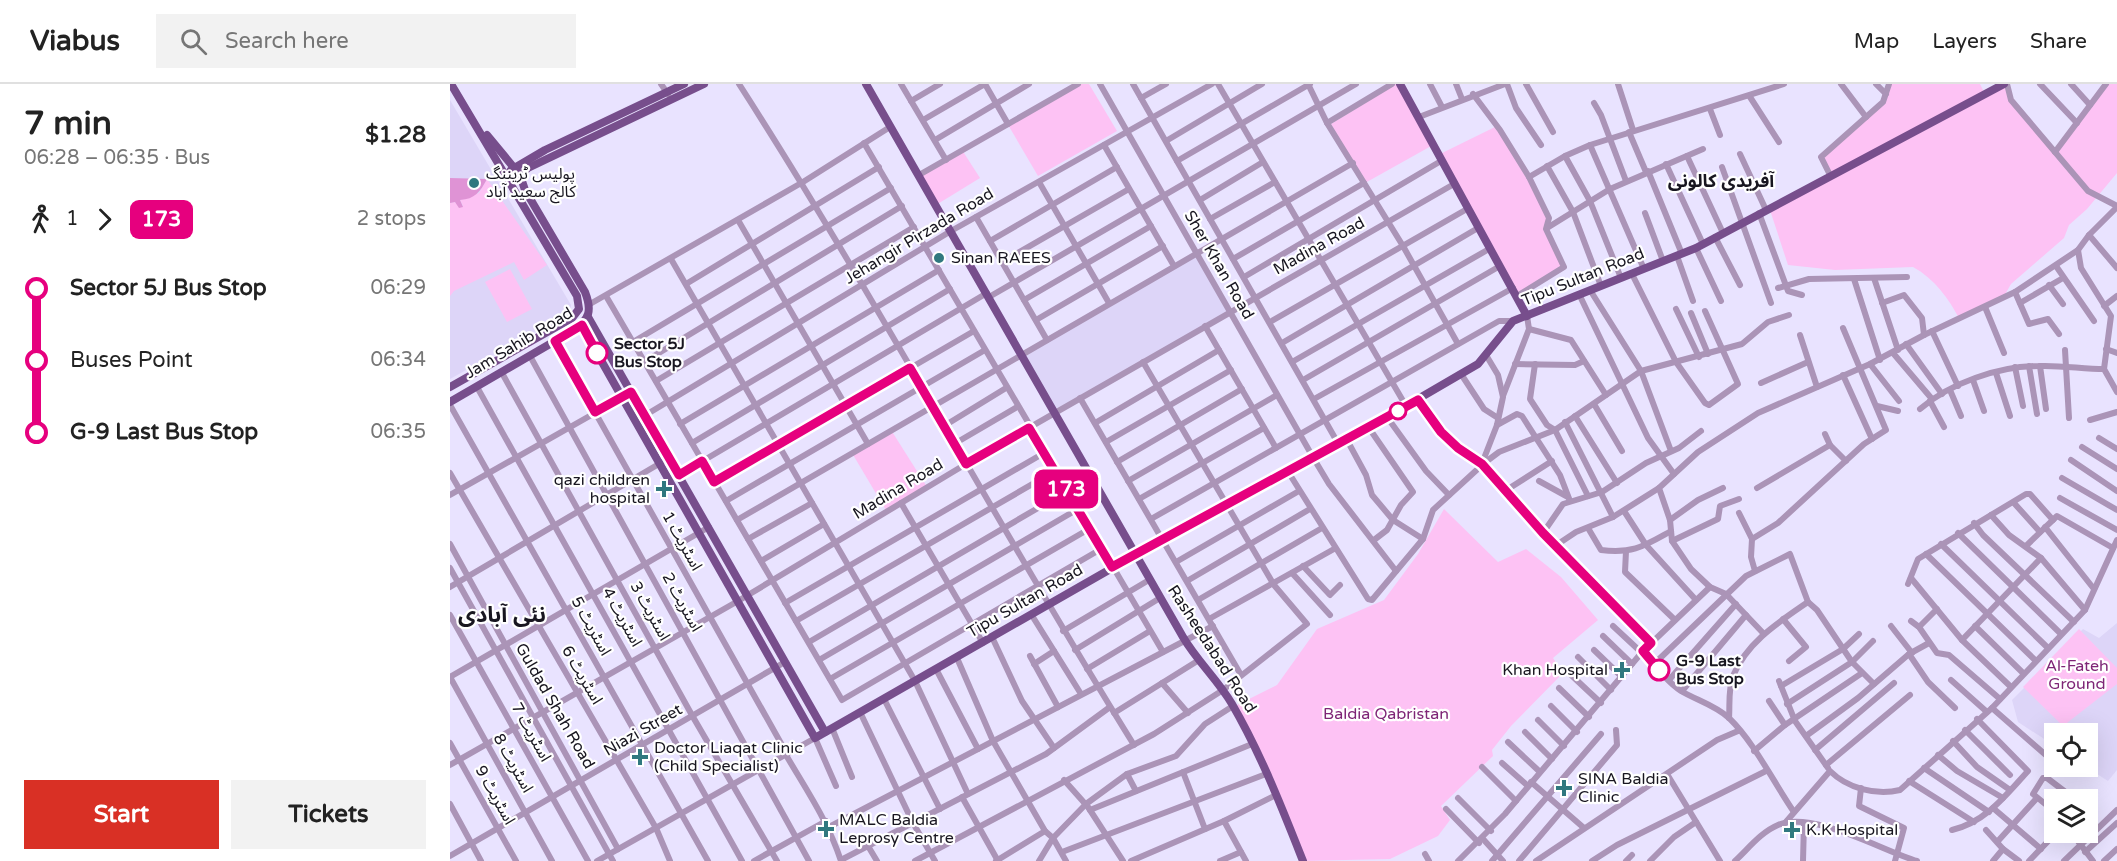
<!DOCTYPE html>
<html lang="en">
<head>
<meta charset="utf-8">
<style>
	body { margin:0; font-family:"Varela Round","Noto Sans Arabic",sans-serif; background:#f2f2f2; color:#222; height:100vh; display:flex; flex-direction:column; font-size:22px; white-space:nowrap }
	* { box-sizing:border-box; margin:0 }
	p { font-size:20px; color:#767676 }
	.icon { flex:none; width:33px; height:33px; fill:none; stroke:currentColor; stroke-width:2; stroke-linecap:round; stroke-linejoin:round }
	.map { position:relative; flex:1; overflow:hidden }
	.side { display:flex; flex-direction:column; background:#fff; width:450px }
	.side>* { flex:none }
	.badge { padding:0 12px; border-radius:9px; font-size:21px; line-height:39px }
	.controls { position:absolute; left:1594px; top:639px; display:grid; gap:12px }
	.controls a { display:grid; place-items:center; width:54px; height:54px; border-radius:0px; background:#fff; box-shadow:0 6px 24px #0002; font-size:30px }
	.map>.badge { position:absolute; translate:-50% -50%; box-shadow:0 0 0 3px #fff }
	.legs { display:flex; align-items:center; gap:9px; height:66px; padding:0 24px; font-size:20px }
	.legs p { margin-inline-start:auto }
	.summary { display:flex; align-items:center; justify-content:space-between; height:102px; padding:0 24px }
	h1 { font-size:33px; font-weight:700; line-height:45px }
	.action { display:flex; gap:12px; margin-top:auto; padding:12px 24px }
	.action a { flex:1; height:69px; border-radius:0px; background:#d93025; color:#fff; font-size:24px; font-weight:700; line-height:69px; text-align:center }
	.action a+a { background:#f2f2f2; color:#222 }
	ul { padding:0 24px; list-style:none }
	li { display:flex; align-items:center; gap:21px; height:72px; font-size:22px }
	li i { display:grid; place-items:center; width:9px; height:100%; margin:0 8px; background:currentColor }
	li i::after { content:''; width:15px; height:15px; margin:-8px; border:4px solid; border-radius:50%; background:#fff }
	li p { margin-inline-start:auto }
	li:first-child i { background:linear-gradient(#0000 50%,currentColor 0) }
	li:last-child i { background:linear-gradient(currentColor 50%,#0000 0) }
	header { display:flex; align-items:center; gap:36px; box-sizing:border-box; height:84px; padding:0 30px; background:#fff; border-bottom:2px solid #e0e0e0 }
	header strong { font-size:28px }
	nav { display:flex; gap:33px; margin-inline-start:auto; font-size:21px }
	.search { width:420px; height:54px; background:#f2f2f2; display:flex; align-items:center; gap:15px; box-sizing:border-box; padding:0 21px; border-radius:0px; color:#767676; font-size:22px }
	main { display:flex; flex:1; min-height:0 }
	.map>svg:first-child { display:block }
</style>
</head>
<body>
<header>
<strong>Viabus</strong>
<div class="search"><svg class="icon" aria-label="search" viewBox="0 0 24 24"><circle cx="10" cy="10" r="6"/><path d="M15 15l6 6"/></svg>Search here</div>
<nav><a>Map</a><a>Layers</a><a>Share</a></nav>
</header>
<main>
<section class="side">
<div class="summary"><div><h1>7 min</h1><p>06:28 – 06:35 · Bus</p></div><b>$1.28</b></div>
<div class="legs"><svg class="icon" aria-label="walk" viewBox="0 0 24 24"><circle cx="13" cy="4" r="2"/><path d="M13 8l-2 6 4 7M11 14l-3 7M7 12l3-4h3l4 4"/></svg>1<svg class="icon" aria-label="forward" viewBox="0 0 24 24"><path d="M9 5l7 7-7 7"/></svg><b class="badge" style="background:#e6007e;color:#fff">173</b><p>2 stops</p></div>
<ul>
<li><i style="color:#e6007e"></i><b>Sector 5J Bus Stop</b><p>06:29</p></li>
<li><i style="color:#e6007e"></i><span>Buses Point</span><p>06:34</p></li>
<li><i style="color:#e6007e"></i><b>G-9 Last Bus Stop</b><p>06:35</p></li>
</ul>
<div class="action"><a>Start</a><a>Tickets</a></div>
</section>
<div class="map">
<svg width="1667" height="777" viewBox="0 0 1667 777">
	<rect width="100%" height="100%" fill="#e9e3ff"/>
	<g fill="#ddd5f8">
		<path d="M0 16 121 221 120 228 0 295Z"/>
		<path d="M747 169 780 227 604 330 572 270Z"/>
		<path d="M1667 539V686L1658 697 1636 683 1638 682V650H1605V662L1568 638 1562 616 1633 545 1649 554Z"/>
	</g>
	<g fill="#fdc2f4">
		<path d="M626 0H639L667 47 588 92 557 39Z"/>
		<path d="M946 0 983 61 915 99 881 40Z"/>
		<path d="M1439 0H1530L1535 10 1553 0 1561 16 1605 68 1656 0H1667V89L1637 125 1619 141 1614 154 1561 200 1553 214 1510 236C1499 215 1485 195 1463 183L1385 186 1338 181 1319 123 1378 90 1370 77 1432 18Z"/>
		<path d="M1047 42 1099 134 1096 145 1114 183 1067 212 988 71Z"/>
		<path d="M512 66 530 94 486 121 469 91Z"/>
		<path d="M37 95 97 181 74 196 64 178 4 207 0 212V119L4 118 13 122 10 116 29 109Z"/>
		<path d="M60 185 82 225 57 238 35 198Z"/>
		<path d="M441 346 477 403 437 428 402 369Z"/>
		<path d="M994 425 1048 478 1076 465 1111 493 1148 536 1103 574 1113 589 1061 642 1042 666 1043 672 991 722 1000 736 988 752 940 775 850 777 785 622 827 601 867 545 934 516 968 470Z"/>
		<path d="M1629 545 1667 584V600L1613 642 1573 603Z"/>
	</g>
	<path fill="#df93d5" d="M0 94 37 95C30 108 25 115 10 116L13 123 9 124 5 118 0 119Z"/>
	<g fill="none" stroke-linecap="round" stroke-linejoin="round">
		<g stroke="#ab94b7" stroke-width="6">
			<path d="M211 0 218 10"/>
			<path d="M289 0C428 216 548 443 684 661"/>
			<path d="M451 0 496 76"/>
			<path d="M650 0 864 375 879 400 946 487"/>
			<path d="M683 0 889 361"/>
			<path d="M768 0 956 322"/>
			<path d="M858 0 877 39 953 162 1008 260"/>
			<path d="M980 0 992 23"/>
			<path d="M1006 0 1012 15"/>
			<path d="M1057 0 1066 24 1091 61"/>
			<path d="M1076 0 1103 48"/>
			<path d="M1168 0 1183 46"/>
			<path d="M1391 0 1416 33"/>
			<path d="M1426 0 1436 10"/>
			<path d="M1557 0 1561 16 1638 107 1667 122"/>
			<path d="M1590 0 1627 39"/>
			<path d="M1621 0 1640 21"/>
			<path d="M1023 10 1050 46 1079 93 1099 134 1096 145 1114 183 1067 212"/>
			<path d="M1300 13 1329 58"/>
			<path d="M691 14 716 0"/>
			<path d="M461 17 490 0"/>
			<path d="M1144 19 1151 31 1176 97"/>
			<path d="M1260 25 1270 51"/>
			<path d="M969 33 1055 0"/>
			<path d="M473 36 535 0 558 40"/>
			<path d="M877 39 942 0"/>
			<path d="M1179 48 1196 88"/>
			<path d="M485 56 579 0"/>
			<path d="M716 57 812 0"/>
			<path d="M414 59 713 568"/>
			<path d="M654 61 724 182"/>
			<path d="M1140 61 1194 185"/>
			<path d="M1605 68 1656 0"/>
			<path d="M1290 70 1316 126"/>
			<path d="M1115 72 1140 117 1171 194"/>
			<path d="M1237 72 1273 149"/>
			<path d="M727 77 860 0"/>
			<path d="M1216 80 1253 160"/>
			<path d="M1097 82 1123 128 1151 202"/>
			<path d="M1272 83 1321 219"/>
			<path d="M1198 87 1232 170"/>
			<path d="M469 91 628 0"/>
			<path d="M1380 91 1371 73 1433 18 1439 0"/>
			<path d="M1079 93 1115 72 1140 61 1334 0"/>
			<path d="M589 98 659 219"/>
			<path d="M750 116 813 78"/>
			<path d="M1667 123 1639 151 1628 166 1631 184 1661 232 1654 285 1667 308"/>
			<path d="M1195 129 1213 177"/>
			<path d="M1309 129 1338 207 1352 211"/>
			<path d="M526 133 597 256"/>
			<path d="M760 135 825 98"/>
			<path d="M288 136 418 360"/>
			<path d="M1097 144 1160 105 1253 65"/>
			<path d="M1639 151 1667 184"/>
			<path d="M1265 153 1290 201"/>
			<path d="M540 157 667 83"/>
			<path d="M1246 164 1271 217"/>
			<path d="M1227 172 1243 217"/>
			<path d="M221 175 465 597 518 710"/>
			<path d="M783 175 914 99"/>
			<path d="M552 178 679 105"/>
			<path d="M1606 182 1644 237"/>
			<path d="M1182 190 1226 278 1255 319 1259 321 1288 300 1255 227"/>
			<path d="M794 193 991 77"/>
			<path d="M1424 194 1448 266"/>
			<path d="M1404 195 1430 276"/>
			<path d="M236 200 429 83"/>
			<path d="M1599 201 1613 220"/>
			<path d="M1328 204 1359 195 1457 193"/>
			<path d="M1140 206 1191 287 1221 367"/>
			<path d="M1565 208 1579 240 1598 235 1609 250"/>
			<path d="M1129 210 1198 354 1224 390"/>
			<path d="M156 212 392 616 651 465"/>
			<path d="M539 213 906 0"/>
			<path d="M574 216 701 142"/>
			<path d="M1432 219 1454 211 1472 234 1474 251"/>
			<path d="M1570 219 1613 194"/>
			<path d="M140 220 353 98 440 43"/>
			<path d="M1654 222 1667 212"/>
			<path d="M1535 223 1554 269"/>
			<path d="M1226 225 1249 273"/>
			<path d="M1241 229 1258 270"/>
			<path d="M586 236 713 162"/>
			<path d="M820 238 1017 125"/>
			<path d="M755 242 826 364"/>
			<path d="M1079 245 1121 256 1156 311"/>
			<path d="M1482 247 1508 302"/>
			<path d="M1350 251 1367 303"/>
			<path d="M105 257 337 670"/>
			<path d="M183 258 441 104"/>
			<path d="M832 259 1028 144"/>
			<path d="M1456 260 1492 310"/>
			<path d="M1656 265 1667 269"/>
			<path d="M1615 266 1619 334"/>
			<path d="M1443 269 1482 315"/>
			<path d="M80 272 359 777"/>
			<path d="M194 278 452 122"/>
			<path d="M842 278 1039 165"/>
			<path d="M1065 280 1125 281 1134 277"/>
			<path d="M1085 280 1080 315 1097 341 1105 346 1138 412"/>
			<path d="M1420 280 1449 317"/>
			<path d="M1579 282 1587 330"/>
			<path d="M1590 282 1596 325"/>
			<path d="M1565 283 1573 322"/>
			<path d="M52 289 243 633 327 777"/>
			<path d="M1546 289 1560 332"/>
			<path d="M1011 290 1034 325 1048 334"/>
			<path d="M1393 291 1422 355"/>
			<path d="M853 296 1050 182"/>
			<path d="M1523 296 1534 327"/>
			<path d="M206 297 464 143"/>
			<path d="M1311 299 1358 278"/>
			<path d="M27 303 292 777"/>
			<path d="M1500 306 1511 332"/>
			<path d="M1053 312 1079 245 1077 232"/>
			<path d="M630 314 791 591"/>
			<path d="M864 315 1063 204"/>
			<path d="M968 316 991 348 1008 365 1032 380 1093 449 1201 559"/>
			<path d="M1480 317 1494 343"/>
			<path d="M1144 320 1172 367"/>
			<path d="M0 321 258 777"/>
			<path d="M1427 322 1448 327"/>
			<path d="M1470 325C1500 299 1549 282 1589 282 1611 281 1633 285 1654 285"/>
			<path d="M194 332 501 147 762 0"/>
			<path d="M1125 332 1167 399"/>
			<path d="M937 333 976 387 999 411"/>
			<path d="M1640 336 1667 328"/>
			<path d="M1115 338 1163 433"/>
			<path d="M645 339 769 266"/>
			<path d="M230 340 489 186"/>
			<path d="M1047 341 1067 330 1072 332 1110 391 1120 417"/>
			<path d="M494 342 556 304"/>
			<path d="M919 344 963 408 951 421 937 446 924 456"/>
			<path d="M1375 350 1380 361 1396 377"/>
			<path d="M1649 354 1667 365"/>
			<path d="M897 356 916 391 922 411 943 436 973 455"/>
			<path d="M656 358 781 286"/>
			<path d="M242 359 500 205"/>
			<path d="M504 360 567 323"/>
			<path d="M1632 363 1667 385"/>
			<path d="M1621 376 1667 407"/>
			<path d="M667 378 792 305"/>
			<path d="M1033 380 1049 368 1105 346 1191 287 1292 260 1318 238 1339 231"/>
			<path d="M837 386 918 515 922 516 973 455 983 426 1031 382 1047 341 1053 313 1048 291 1036 271"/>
			<path d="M0 389 206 744 220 777"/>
			<path d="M229 391 537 209"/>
			<path d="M1612 394 1667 426"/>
			<path d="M678 397 827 311"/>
			<path d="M1089 397 1118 413"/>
			<path d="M264 398 524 247"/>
			<path d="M1307 404 1380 361"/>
			<path d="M1055 407 1102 377"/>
			<path d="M0 411 175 312"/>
			<path d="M1610 414 1667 446"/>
			<path d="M689 415 814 344"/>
			<path d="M276 417 535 266"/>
			<path d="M451 419 533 559"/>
			<path d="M1564 419 1590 448"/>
			<path d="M1174 427 1196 461 1246 516"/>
			<path d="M1289 429 1302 455 1301 473 1305 487"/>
			<path d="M1541 431 1559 451 1591 474 1635 526"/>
			<path d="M701 435 1049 237H1063"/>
			<path d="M287 436 903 79"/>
			<path d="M1220 436 1248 416 1273 404"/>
			<path d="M1524 439 1533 451 1624 538"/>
			<path d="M1595 443 1644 505"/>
			<path d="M1138 444 1151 466C1183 470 1194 462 1221 447"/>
			<path d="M1093 449 1113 420 1152 408 1196 379 1229 364 1251 347"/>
			<path d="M1508 449 1611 550"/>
			<path d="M298 455 362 419"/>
			<path d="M1302 455 1328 439 1414 360 1436 346 1393 244"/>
			<path d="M1222 457 1268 435 1270 422 1289 415"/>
			<path d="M0 460 168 765"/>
			<path d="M1491 460 1598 564"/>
			<path d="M1105 462 1126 448 1163 433 1209 404"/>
			<path d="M1576 462 1607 432 1663 464"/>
			<path d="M1176 467 1175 488 1225 536"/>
			<path d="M1476 470 1585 576"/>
			<path d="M311 477 374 440"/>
			<path d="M726 478 849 407"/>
			<path d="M853 482 880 511 890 501"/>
			<path d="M0 484 163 777"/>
			<path d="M842 489 880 531"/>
			<path d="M1461 494 1512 556 1561 603"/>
			<path d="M737 497 860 425"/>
			<path d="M1458 500 1468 475 1576 410H1580L1603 436"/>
			<path d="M0 503 219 374"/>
			<path d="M748 516 872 444"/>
			<path d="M335 519 594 369"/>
			<path d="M581 530 631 610"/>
			<path d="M0 531 138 777"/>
			<path d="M759 535 884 465"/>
			<path d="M1333 535 1356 563 1339 577"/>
			<path d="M346 537 605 387"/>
			<path d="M1461 537 1469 543 1487 569 1499 571 1550 615"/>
			<path d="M1163 542 1192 569"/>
			<path d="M1441 542 1462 569"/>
			<path d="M1525 542 1573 589"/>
			<path d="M1469 543 1487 525"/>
			<path d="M613 547 699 496"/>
			<path d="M1314 550 1276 510 1260 503 1241 485 1222 457 1220 436 1209 404 1248 368 1308 329 1420 280 1474 251 1565 208 1628 166"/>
			<path d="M1153 552 1182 580"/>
			<path d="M542 553 572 617 604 664"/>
			<path d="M1512 556 1591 474"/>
			<path d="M359 558 617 407"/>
			<path d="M625 566 710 514"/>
			<path d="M1144 566 1172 593"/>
			<path d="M1193 567C1205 581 1216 597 1231 607 1246 616 1265 621 1279 634 1304 658 1324 699 1344 728"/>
			<path d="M1459 570 1478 598 1505 624"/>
			<path d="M580 572 608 623"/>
			<path d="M1128 573 1161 606"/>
			<path d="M507 574 543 657 595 747 546 777"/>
			<path d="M369 576 628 425"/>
			<path d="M584 580 604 567"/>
			<path d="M1204 580 1296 492 1340 470 1358 518 1367 526 1402 578 1424 600"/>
			<path d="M486 585 528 665"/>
			<path d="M637 585 700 547"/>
			<path d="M1119 589 1151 619"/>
			<path d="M0 593 259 443"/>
			<path d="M0 593 102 777"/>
			<path d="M380 595 639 445"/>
			<path d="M1219 596 1286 520"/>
			<path d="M1501 596 1537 628"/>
			<path d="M1329 597 1345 637 1378 684"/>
			<path d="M712 599 738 629"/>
			<path d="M1331 602 1393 565 1409 550"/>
			<path d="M1109 604 1139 633"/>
			<path d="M1232 607 1296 531"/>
			<path d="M434 615 490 725"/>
			<path d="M1319 617 1335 641"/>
			<path d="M1337 620 1402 578 1423 557"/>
			<path d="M1101 622 1127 648"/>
			<path d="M1542 624 1605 679"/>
			<path d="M410 628 463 739 485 777"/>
			<path d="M664 629 749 576"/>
			<path d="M1279 634C1280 621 1278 605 1283 592 1297 558 1329 538 1358 518"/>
			<path d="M1088 636 1114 662"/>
			<path d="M382 644 402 693"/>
			<path d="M1515 646 1560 691"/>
			<path d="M1075 648 1102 675"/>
			<path d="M1356 652 1408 614 1459 570 1479 559"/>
			<path d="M1503 657 1527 683 1560 706"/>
			<path d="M1058 658 1090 688"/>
			<path d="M0 659 66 777"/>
			<path d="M1365 666 1444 599"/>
			<path d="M1304 667 1335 641 1412 589"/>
			<path d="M336 671C357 707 378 737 391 777"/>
			<path d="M1488 671 1507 687 1553 714"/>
			<path d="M1052 679 1078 702"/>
			<path d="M0 681 288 517 516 380 1004 100"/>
			<path d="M1376 681 1460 611"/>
			<path d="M1610 682 1616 687"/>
			<path d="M1032 683 1066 717"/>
			<path d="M1474 684 1539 728"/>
			<path d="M733 688 755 745"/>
			<path d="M677 690 686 707"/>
			<path d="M1217 690 1270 777"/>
			<path d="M614 696 638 723 673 777"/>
			<path d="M1459 697 1524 738"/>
			<path d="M1081 698 1134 744"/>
			<path d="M1411 704 1409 722 1454 744 1445 777"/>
			<path d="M512 713 548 777"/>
			<path d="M1008 714 1041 747"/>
			<path d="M0 720 31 777"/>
			<path d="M1543 724 1591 765"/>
			<path d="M996 725 1029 759"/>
			<path d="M640 726 802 660"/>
			<path d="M1605 728 1583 710 1593 694H1597L1626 716"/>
			<path d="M774 737 796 777"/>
			<path d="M1335 739 1380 687C1397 704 1426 712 1450 706L1542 624 1635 526 1667 456"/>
			<path d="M379 743 763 542"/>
			<path d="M1502 746C1536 738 1556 711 1578 687L1527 635"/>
			<path d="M1536 746 1553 765 1569 777"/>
			<path d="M595 747 603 754 616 777"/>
			<path d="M1621 748 1643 777"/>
			<path d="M1033 755 1053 777"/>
			<path d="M1548 757 1587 714"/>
			<path d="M418 762 427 777"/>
			<path d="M612 768 816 690"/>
			<path d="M1635 768 1667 739"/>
			<path d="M975 770 979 777"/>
			<path d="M0 772 335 578"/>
			<path d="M391 776 596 670 660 623"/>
			<path d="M147 777 365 654 386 702"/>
			<path d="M304 777 376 737"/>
			<path d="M465 777 704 650 773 606 857 540 824 501 693 278"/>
			<path d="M589 777 603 754 636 720 677 690 726 672 755 640 783 622"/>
			<path d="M681 777 774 737 826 711"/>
			<path d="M770 777 791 768"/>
			<path d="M1008 777 1055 730 1193 567 1260 503"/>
			<path d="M1042 777 1151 650"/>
			<path d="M1069 777 1167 661 1166 646"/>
			<path d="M1086 777 1267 656 1288 647"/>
			<path d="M1142 777 1167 761 1316 687"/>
			<path d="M1176 777 1182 771"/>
			<path d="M1200 777 1224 753 1246 738"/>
			<path d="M1285 777C1298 765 1311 748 1328 741 1363 726 1433 767 1467 777"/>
			<path d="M1353 777 1354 739"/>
			<path d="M1543 777 1553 765"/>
			<path d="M1579 777 1607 748"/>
			<path d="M1614 777 1667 726"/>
			<path d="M1654 777 1667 765"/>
		</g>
		<g stroke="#774e8c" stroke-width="8">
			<path d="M416 0 733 553C747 577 768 596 782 620 811 670 832 724 853 777"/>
			<path d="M950 0 1077 232"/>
			<path d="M61 86 95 66 234 0"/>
			<path d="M70 91 78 84 254 0"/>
			<path d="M138 233 375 648"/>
			<path d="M131 241 365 654 685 471 837 386 889 361 1028 280 1063 237 1246 164 1554 0"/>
			<path d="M0 303 122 234 129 225 127 212 1 0"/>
			<path d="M0 318 124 246C140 235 142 226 135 208L75 106 70 91 37 51"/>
		</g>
	</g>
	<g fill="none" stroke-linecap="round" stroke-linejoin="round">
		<g stroke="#fff" stroke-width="14">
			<path id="line-1" d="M147 269 132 241 105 257 145 328 181 308 229 391 252 377 264 398 460 284 516 380 579 344 662 483 968 316 991 348 1008 364 1032 380 1093 449 1201 559 1193 567 1209 586"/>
		</g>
		<use href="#line-1" stroke="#e6007e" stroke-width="9"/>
	</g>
	<g fill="#30787f" stroke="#fff" stroke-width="2">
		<circle cx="24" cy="99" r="6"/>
		<circle cx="489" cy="174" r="6"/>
		<path d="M211 396h6v6h6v6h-6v6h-6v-6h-6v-6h6z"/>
		<path d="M1169 577h6v6h6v6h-6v6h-6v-6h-6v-6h6z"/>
		<path d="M187 664h6v6h6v6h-6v6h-6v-6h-6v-6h6z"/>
		<path d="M1111 695h6v6h6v6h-6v6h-6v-6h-6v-6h6z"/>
		<path d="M373 736h6v6h6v6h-6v6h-6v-6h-6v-6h6z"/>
		<path d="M1339 737h6v6h6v6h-6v6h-6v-6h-6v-6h6z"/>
	</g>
	<g fill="#fff" stroke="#e6007e" stroke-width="3">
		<circle cx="147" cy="269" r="10"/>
		<circle cx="948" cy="327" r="8"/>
		<circle cx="1209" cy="586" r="10"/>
	</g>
	<g text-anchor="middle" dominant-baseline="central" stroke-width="4.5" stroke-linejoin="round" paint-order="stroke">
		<g font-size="16" fill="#181620" stroke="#fff" text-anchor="start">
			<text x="36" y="90">پولیس ٹریننگ<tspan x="36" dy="18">کالج سعید آباد</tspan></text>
			<text x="501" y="174">Sinan RAEES</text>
			<text x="200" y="396" text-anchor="end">qazi children<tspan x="200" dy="18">hospital</tspan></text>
			<text x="1158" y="586" text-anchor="end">Khan Hospital</text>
			<text x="204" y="664">Doctor Liaqat Clinic<tspan x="204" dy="18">(Child Specialist)</tspan></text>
			<text x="1128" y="695">SINA Baldia<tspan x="1128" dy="18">Clinic</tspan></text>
			<text x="389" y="736">MALC Baldia<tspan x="389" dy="18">Leprosy Centre</tspan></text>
			<text x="1356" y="746">K.K Hospital</text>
		</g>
		<g font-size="16" fill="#181620" stroke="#fff">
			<text transform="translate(469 152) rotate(-31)">Jehangir Pirzada Road</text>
			<text transform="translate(869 162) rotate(-29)">Madina Road</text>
			<text transform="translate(769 181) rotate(60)">Sher Khan Road</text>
			<text transform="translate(1133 193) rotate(-22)">Tipu Sultan Road</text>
			<text transform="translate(69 259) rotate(-31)">Jam Sahib Road</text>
			<text transform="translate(448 405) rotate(-31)">Madina Road</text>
			<text transform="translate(232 457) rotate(61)">اسٹریٹ 1</text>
			<text transform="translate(575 517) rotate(-30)">Tipu Sultan Road</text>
			<text transform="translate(232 518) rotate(61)">اسٹریٹ 2</text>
			<text transform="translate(200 527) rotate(61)">اسٹریٹ 3</text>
			<text transform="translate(172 533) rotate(61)">اسٹریٹ 4</text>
			<text transform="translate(141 542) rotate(61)">اسٹریٹ 5</text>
			<text transform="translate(762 565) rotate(57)">Rasheedabad Road</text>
			<text transform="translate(132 591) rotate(60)">اسٹریٹ 6</text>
			<text transform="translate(105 622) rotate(60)">Guldad Shah Road</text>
			<text transform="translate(193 646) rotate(-30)">Niazi Street</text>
			<text transform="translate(81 648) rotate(61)">اسٹریٹ 7</text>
			<text transform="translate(63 679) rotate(61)">اسٹریٹ 8</text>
			<text transform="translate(45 711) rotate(61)">اسٹریٹ 9</text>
		</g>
		<g font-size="16" font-weight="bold" fill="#181620" stroke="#fff" text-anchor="start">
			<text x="164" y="260">Sector 5J<tspan x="164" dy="18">Bus Stop</tspan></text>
			<text x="1226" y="577">G-9 Last<tspan x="1226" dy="18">Bus Stop</tspan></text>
		</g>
		<g font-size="16" fill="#7e2576" stroke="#fff">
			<text x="1627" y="582">Al-Fateh<tspan x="1627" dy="18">Ground</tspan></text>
			<text x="936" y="630">Baldia Qabristan</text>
		</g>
		<g font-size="18" font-weight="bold" fill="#181620" stroke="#fff">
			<text x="1271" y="97">آفریدی کالونی</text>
		</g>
		<g font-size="22" font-weight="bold" fill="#181620" stroke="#fff">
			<text x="52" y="531">نئی آبادی</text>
		</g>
	</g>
</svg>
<div class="controls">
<a><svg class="icon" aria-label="locate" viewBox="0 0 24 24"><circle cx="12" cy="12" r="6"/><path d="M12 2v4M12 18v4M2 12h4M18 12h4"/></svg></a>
<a><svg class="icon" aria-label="layers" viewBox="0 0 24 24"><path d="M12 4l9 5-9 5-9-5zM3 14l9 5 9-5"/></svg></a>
</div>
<b class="badge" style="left:616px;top:405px;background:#e6007e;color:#fff">173</b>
</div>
</main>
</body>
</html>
